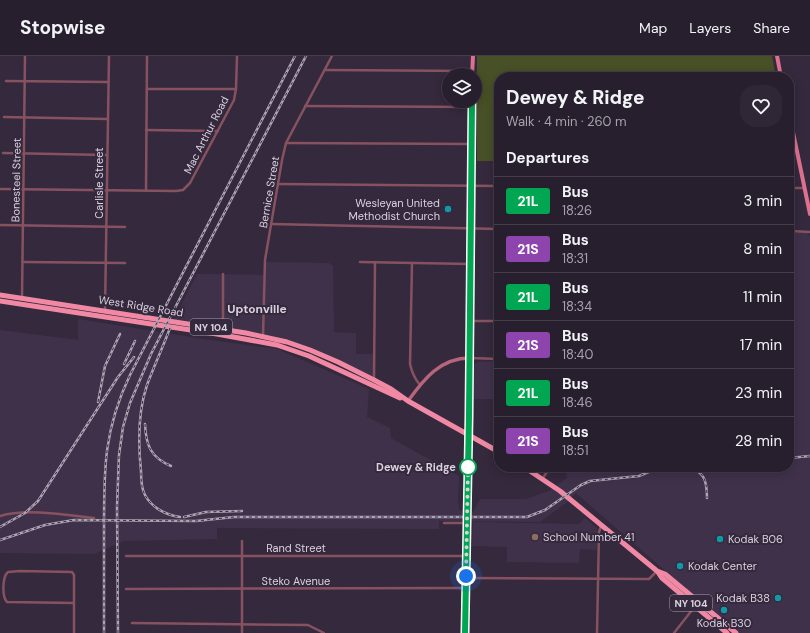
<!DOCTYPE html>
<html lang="en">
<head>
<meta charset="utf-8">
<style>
	body { margin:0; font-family:"DM Sans",sans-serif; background:#302736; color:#f1f3f6; height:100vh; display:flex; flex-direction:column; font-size:15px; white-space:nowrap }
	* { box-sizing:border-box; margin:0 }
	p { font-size:13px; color:#a5a2aa }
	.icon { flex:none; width:22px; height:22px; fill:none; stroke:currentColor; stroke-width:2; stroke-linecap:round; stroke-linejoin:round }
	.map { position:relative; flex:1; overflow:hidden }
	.panel { position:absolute; left:494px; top:16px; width:300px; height:400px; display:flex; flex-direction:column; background:#281f2e; border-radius:16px; box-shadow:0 2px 10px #0003,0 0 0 1px #443d4a }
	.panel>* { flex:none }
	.badge { padding:0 8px; border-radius:3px; font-size:14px; line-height:26px }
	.controls { position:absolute; left:442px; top:12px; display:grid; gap:8px }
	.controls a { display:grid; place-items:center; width:40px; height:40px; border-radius:50%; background:#281f2e; box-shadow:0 2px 10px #0003,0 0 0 1px #443d4a; font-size:20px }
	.you { position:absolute; width:20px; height:20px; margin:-10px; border:3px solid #fff; border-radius:50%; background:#1a73e8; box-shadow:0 0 0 6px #1a73e833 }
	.map>.badge { position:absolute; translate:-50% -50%; box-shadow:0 0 0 2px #fff }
	h2 { padding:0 12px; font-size:15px; line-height:36px }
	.round { display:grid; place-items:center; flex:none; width:42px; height:42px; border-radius:16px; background:#302736 }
	.headline { display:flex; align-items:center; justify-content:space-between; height:68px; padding:0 12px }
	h1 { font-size:19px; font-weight:800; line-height:30px }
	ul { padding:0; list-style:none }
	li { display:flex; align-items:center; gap:12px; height:48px; padding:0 12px; border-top:1px solid #443d4a }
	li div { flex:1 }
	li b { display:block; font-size:15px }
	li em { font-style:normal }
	li .badge { min-width:44px; font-weight:700; text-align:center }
	header { display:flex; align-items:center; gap:24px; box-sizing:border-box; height:56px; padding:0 20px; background:#281f2e; border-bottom:1px solid #443d4a }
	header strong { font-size:19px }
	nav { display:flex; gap:22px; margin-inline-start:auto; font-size:14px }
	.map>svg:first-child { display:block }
</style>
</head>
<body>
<header>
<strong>Stopwise</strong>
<nav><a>Map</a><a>Layers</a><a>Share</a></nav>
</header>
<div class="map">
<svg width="810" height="577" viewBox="0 0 810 577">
	<rect width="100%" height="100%" fill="#35293d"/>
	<g fill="#40314b">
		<path d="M789 177H807L810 180V577H740L685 532 576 437 566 447 540 466 439 465V473L217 472V483L124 485 94 498 0 497V274L78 284V263L203 283 277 293 369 333 367 361 390 372 391 382 459 420 458 447 460 455 473 456 480 443H526L549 435 567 422 566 411H789Z"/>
		<path d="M266 206 329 207 333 210 334 276 356 277V298H374V324L287 286 173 265 197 218 266 219Z"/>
		<path d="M499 305V343H473V309L478 306Z"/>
		<path d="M585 462 597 472V494L580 493 579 507 507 506V491L472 490 473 466 579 468Z"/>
	</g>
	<path fill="#475026" d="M477 0H772L776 21H499V105H477Z"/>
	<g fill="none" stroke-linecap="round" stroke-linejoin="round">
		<g stroke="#875260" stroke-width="2.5">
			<path d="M325 14 472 15"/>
			<path d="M6 25 108 26"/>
			<path d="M147 33H236"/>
			<path d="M305 50 472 51"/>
			<path d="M4 61 107 63"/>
			<path d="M146 74 218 75"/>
			<path d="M286 87 472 88"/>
			<path d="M3 97 107 99"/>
			<path d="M278 128 499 130"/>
			<path d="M789 132H804"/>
			<path d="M0 133 176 135 183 134 190 127 234 44 236 33 237 0"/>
			<path d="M146 135 147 0"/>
			<path d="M271 168 499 173"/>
			<path d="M0 169 125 171"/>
			<path d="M789 175 810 176"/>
			<path d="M23 206 125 207"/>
			<path d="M360 206 470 208"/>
			<path d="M412 207 410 308C412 317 414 322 420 329"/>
			<path d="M22 242 25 0"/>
			<path d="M105 255 109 0"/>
			<path d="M470 265H499"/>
			<path d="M223 272V218"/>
			<path d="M263 280 265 204 282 104 286 87 332 0"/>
			<path d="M470 302 499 303"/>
			<path d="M374 323 375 206"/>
			<path d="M543 422 550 411"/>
			<path d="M0 460C26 452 67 459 94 462"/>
			<path d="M444 467H466"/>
			<path d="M126 500H466"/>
			<path d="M20 515 72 516 74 519V547L7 546C2 541 2 521 8 516Z"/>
			<path d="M466 522 649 523 657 515"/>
			<path d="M126 533 466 532"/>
			<path d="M74 548V577"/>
			<path d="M132 567 308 569 324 577"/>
			<path d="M242 577V485"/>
			<path d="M597 577 599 476 601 470"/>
			<path d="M674 577 696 549"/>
		</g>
		<g stroke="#b8647b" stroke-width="3.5">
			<path d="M408 345C424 323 440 302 470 302"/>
			<path d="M465 577 469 379"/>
		</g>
		<g stroke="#dd7190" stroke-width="4">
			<path d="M777 0 781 21"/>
			<path d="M472 19 473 0"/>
			<path d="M789 57 810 158"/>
			<path d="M469 379 472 45"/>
		</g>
		<g stroke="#f189a5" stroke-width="5">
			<path d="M0 239 246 277 287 286 310 294 338 306 374 324 391 333 408 345 499 396"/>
			<path d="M0 245 217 278 277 289 309 300 400 342"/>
			<path d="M524 411 560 435 657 515 665 518 736 577"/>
			<path d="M658 516 662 522 727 577"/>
		</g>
		<g stroke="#ada4b4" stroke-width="2.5">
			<g id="rail">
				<path d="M170 272C163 291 154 310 147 329 138 356 138 387 141 415 141 423 141 432 145 439 152 452 166 459 180 461"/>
				<path d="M124 308 135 285"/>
				<path d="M98 346 105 310 120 278"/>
				<path d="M145 368C146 389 150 401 171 410"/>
				<path d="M789 402 810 400"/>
				<path d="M684 412C704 413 707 424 707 442"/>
				<path d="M184 461 206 456 242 455"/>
				<path d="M0 471 25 457 38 445 118 321 134 301"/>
				<path d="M0 484 45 469 74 464 196 465 234 461H527L545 454 581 429 590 425 639 420 656 413 678 411"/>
				<path d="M104 577C104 543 104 510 104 476 104 416 103 375 130 319L295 0"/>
				<path d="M118 577 117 450 119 399 123 371 130 347 151 298 306 0"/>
			</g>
		</g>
		<use href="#rail" stroke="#35293d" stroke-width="1" stroke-dasharray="3" stroke-linecap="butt"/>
	</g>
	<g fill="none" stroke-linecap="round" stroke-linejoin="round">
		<g stroke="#fff" stroke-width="9">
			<path id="line" d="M465 577 469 360 472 45"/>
		</g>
		<use href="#line" stroke="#00a651" stroke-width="6"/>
		<path stroke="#d9d1df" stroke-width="4" stroke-dasharray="0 7.2" d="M466 520 468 411"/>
	</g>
	<g fill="#0f9aa8" stroke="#35293d" stroke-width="1.5">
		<circle cx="448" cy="153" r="4"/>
		<circle cx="720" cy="483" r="4"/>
		<circle cx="680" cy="510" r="4"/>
		<circle cx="778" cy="542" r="4"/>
		<circle cx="724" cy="554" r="4"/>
	</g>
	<circle fill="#fff" stroke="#00a651" stroke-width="2" cx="468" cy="411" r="8"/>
	<circle fill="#8d6e63" stroke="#35293d" stroke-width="1.5" cx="535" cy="481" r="4"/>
	<g text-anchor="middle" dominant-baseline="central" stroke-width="4" stroke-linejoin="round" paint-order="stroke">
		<g fill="#35293d" stroke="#a89fae" stroke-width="1">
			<rect x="190" y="263" width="42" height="16" rx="3"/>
			<rect x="670" y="539" width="42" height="16" rx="3"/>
		</g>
		<g font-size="10" font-weight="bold" fill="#d9d1df">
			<text x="211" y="271">NY 104</text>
			<text x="691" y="547">NY 104</text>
		</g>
		<g font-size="11" fill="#d9d1df" stroke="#35293d">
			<text transform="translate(206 79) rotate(-63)">Mac Arthur Road</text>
			<text transform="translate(16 124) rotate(-89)">Bonesteel Street</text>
			<text transform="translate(99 127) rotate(-90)">Carlisle Street</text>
			<text transform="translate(269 136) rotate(-80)">Bernice Street</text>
			<text transform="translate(141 250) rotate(9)">West Ridge Road</text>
			<text x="296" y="492">Rand Street</text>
			<text x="296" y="525">Steko Avenue</text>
		</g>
		<g font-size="11" fill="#d9d1df" stroke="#35293d" text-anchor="start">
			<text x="440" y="147" text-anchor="end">Wesleyan United<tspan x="440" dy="13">Methodist Church</tspan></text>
			<text x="543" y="481">School Number 41</text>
			<text x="728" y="483">Kodak B06</text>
			<text x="688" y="510">Kodak Center</text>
			<text x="770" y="542" text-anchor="end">Kodak B38</text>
			<text x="724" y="567" text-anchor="middle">Kodak B30</text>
		</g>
		<g font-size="11" font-weight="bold" fill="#d9d1df" stroke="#35293d" text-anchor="end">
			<text x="456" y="411">Dewey &amp; Ridge</text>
		</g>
		<g font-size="12" font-weight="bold" fill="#d9d1df" stroke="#35293d">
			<text x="257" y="253">Uptonville</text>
		</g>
	</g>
</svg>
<div class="controls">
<a><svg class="icon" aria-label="layers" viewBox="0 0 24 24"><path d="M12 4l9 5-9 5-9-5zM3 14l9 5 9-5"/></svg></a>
</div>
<div class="you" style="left:466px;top:520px"></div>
<section class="panel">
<div class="headline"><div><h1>Dewey &amp; Ridge</h1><p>Walk · 4 min · 260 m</p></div><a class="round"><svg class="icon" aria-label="heart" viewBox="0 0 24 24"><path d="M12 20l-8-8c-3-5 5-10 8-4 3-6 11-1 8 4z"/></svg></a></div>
<h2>Departures</h2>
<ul>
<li><span class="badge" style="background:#00a651;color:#fff">21L</span><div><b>Bus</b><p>18:26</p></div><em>3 min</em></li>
<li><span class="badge" style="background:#8e44ad;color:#fff">21S</span><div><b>Bus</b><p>18:31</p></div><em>8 min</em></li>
<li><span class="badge" style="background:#00a651;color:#fff">21L</span><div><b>Bus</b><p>18:34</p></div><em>11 min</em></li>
<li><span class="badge" style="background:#8e44ad;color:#fff">21S</span><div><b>Bus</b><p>18:40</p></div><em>17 min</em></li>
<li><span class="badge" style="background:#00a651;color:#fff">21L</span><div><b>Bus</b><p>18:46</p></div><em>23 min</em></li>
<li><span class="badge" style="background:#8e44ad;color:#fff">21S</span><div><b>Bus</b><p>18:51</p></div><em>28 min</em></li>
</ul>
</section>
</div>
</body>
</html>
